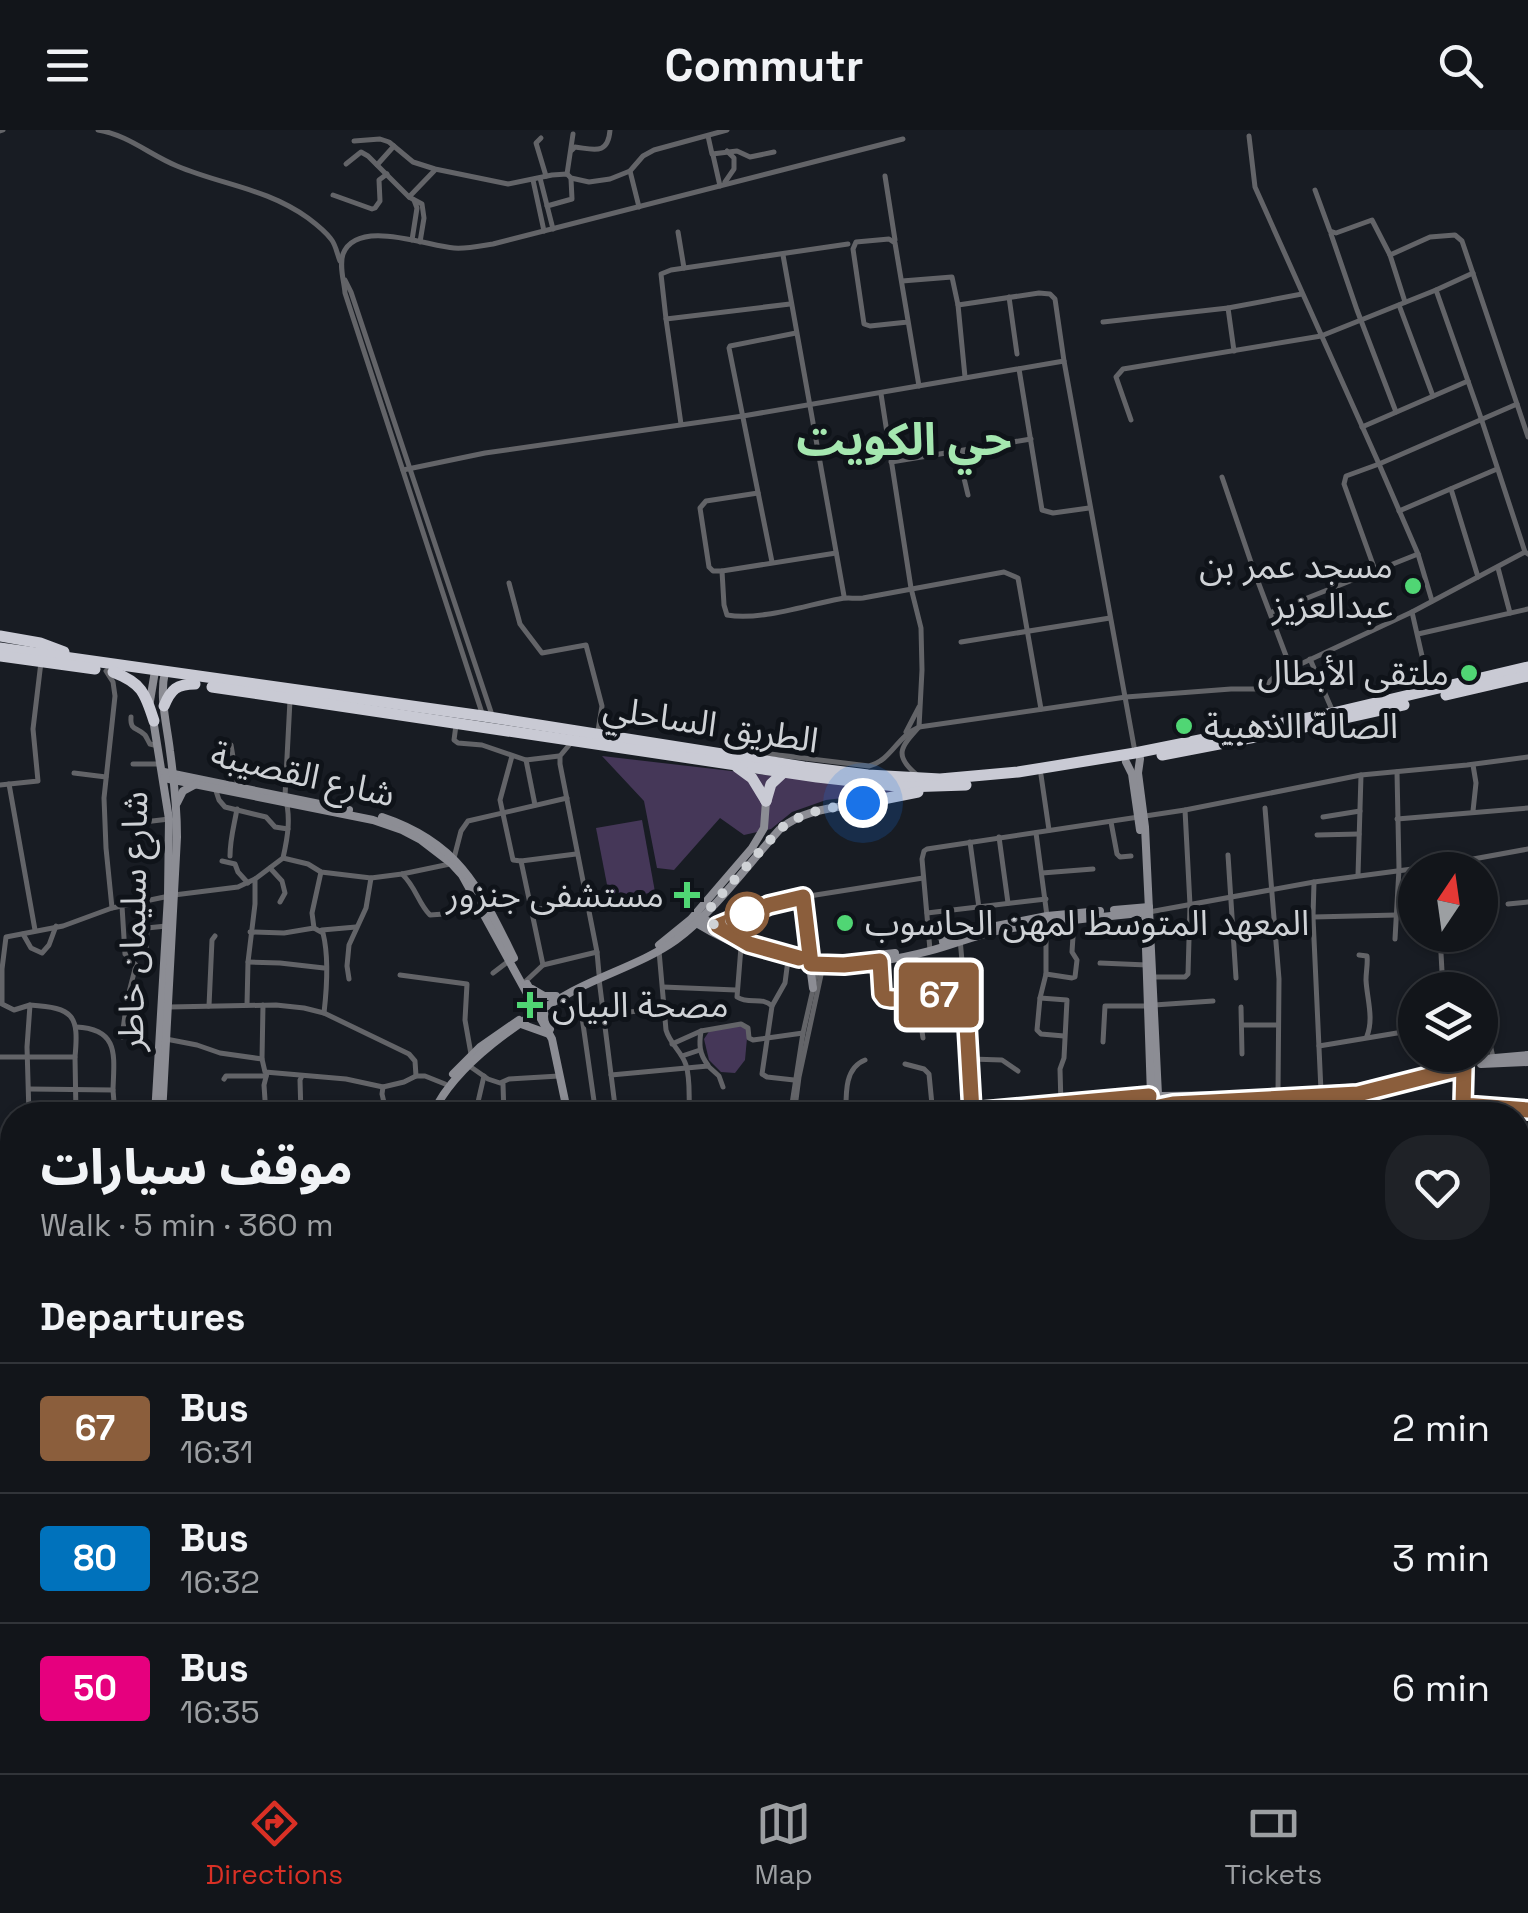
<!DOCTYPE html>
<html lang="en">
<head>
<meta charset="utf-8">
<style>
	body { margin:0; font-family:"Space Grotesk","Noto Sans Arabic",sans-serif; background:#1f2227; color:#f1f3f6; height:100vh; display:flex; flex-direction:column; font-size:38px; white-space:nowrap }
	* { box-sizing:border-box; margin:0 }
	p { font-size:32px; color:#9c9fa2 }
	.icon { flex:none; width:55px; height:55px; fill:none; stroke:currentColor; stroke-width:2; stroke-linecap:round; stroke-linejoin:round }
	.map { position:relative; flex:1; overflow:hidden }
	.side { position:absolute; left:0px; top:972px; width:1530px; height:672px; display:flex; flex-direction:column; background:#12151a; border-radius:40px 40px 0 0; box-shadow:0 2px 8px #0004,0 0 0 2px #313439 }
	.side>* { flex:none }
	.badge { padding:0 20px; border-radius:8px; font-size:35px; line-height:65px }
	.needle { width:65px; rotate:13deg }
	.fabs { position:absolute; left:1398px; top:722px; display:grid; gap:20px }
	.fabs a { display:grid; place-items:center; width:100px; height:100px; border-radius:50%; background:#12151a; box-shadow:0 2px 8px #0004,0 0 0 2px #313439; font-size:50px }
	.you { position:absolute; width:50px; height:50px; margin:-25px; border:8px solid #fff; border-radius:50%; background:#1a73e8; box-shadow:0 0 0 15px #1a73e833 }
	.map>.badge { position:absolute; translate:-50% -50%; box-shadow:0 0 0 5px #fff }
	h2 { padding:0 40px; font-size:38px; line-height:90px }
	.round { display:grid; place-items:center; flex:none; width:105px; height:105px; border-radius:40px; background:#1f2227 }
	.head { display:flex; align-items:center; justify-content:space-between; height:170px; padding:0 40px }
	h1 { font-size:48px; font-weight:800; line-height:75px }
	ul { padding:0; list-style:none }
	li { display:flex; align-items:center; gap:30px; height:130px; padding:0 40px; border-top:2px solid #313439 }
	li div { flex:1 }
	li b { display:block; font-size:38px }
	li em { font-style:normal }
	li .badge { min-width:110px; font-weight:700; text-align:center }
	header { display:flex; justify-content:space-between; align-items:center; height:130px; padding:0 40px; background:#12151a; font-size:45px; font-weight:800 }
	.dock { display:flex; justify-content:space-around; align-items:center; height:140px; border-top:2px solid #313439; background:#12151a; font-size:28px; color:#9c9fa2 }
	.dock a { display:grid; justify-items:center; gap:5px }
	.dock .selected { color:#d93025 }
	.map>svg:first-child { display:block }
</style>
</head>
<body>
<header><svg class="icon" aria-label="menu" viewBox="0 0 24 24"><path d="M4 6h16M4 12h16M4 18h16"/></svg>Commutr<svg class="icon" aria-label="search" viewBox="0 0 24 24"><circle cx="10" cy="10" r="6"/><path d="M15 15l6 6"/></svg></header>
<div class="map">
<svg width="1528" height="1643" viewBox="0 0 1528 1643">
	<rect width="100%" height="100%" fill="#181c23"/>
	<g fill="#453758">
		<path d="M602 626 903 661 826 670 792 682 771 699 744 705 720 688 674 740 657 738 644 671Z"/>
		<path d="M642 690 655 762 610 770 596 698Z"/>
		<path d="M738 895 748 897 745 930 735 943 721 942 709 930 704 909 710 900Z"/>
	</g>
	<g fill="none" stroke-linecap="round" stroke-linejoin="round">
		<g stroke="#636468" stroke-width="5">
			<path d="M98 0C128 5 150 25 177 36 222 55 266 58 308 88 316 94 325 101 331 109 336 115 337 124 340 131"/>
			<path d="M0 1 3 0"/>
			<path d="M708 6 712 24 737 21 750 27 774 22"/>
			<path d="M1249 6 1255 57 1379 334 1418 424 1432 471"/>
			<path d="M541 8 536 13 546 46"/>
			<path d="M354 11 380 9 389 12 413 32 435 39 508 54 552 45 567 44 571 48 589 52 610 49 630 41"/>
			<path d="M572 20 575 17C593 19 608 26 610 0"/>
			<path d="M713 25 720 56"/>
			<path d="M346 34 361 22 368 26 409 67 422 74 424 88 420 112"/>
			<path d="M377 35 394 16"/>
			<path d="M567 44 573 4"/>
			<path d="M885 46 895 110"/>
			<path d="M540 48 553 99"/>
			<path d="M533 50 544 101"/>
			<path d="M725 52 734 39V28L727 21"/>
			<path d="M1315 60 1330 101 1336 103 1372 90 1390 125 1430 107 1455 105 1462 111 1517 274"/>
			<path d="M333 65 372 79 375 78 380 71 379 50 387 44"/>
			<path d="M409 67 435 40"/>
			<path d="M547 76 572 69 571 49"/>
			<path d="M639 77 630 41 643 26 654 20 727 0"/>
			<path d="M678 102 684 138"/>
			<path d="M1331 104 1357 180 1396 282"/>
			<path d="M412 110 417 78 414 70"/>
			<path d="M783 125 844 466"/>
			<path d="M1390 125 1405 172"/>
			<path d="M345 150 351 162 492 585"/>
			<path d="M902 151 952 147 958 175 1039 163 1050 164 1055 169 1064 231"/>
			<path d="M1436 160 1473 143"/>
			<path d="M1009 167 1017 224"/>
			<path d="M790 174 666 189 661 144 671 140 848 114"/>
			<path d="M958 175 965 247"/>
			<path d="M1399 175 1433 266"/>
			<path d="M1228 178 1302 164"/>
			<path d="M666 189 681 294"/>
			<path d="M908 192 870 196 864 194 853 119 856 112 889 109 895 113 919 256"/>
			<path d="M1103 192 1228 178 1234 221"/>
			<path d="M1019 239 1042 380 1053 383 1089 378"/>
			<path d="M881 264 911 458 921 498 922 540 919 597C901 617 893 625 917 645"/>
			<path d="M1131 290 1116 247 1123 239 1321 206 1436 160 1481 288 1525 422 1528 424"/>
			<path d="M1362 297 1468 251"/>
			<path d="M963 321 962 340 968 365"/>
			<path d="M891 332 1031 309"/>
			<path d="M403 340 485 323 743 286 1064 231 1135 622"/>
			<path d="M1222 347 1254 441 1291 539"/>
			<path d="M1451 359 1478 447"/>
			<path d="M758 363 706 371 700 378 709 437 713 441H722L724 475 727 485C760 491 806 475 839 469 847 467 854 469 863 468L1004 442 1018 448 1041 579"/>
			<path d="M1399 381 1497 339"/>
			<path d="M772 432 729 218 730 216 796 203"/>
			<path d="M1498 438 1510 483"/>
			<path d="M1375 440 1344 354 1346 346 1379 334 1517 274 1528 307"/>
			<path d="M722 441 836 423"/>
			<path d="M509 453 520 494 542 523 586 515 602 576 598 601"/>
			<path d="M1272 482 1418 424"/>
			<path d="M1418 504 1528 479"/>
			<path d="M961 512 1110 488"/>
			<path d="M1310 529 1333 582"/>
			<path d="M106 541 113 552 115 566 104 668 106 718 112 778"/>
			<path d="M1430 561 1412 482 1525 422"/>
			<path d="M482 583 345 163C344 151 339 136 343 124 357 88 427 116 454 118 467 119 480 116 493 114L903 9"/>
			<path d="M131 587C130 601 137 597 145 605 147 608 148 611 150 614L158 616"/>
			<path d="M456 595 454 610 458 613 482 615 526 630 559 626"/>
			<path d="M906 602 919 577"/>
			<path d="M570 614 560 626V634L597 822 599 844"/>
			<path d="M231 615 238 657"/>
			<path d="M739 622 746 621 869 636C892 630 896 607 919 597L1126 567 1231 559H1258L1265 556 1275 546 1412 482"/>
			<path d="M512 626 500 670 513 730 521 731 576 724"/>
			<path d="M526 630 535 675"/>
			<path d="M133 634H159"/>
			<path d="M74 643 106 647"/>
			<path d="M1041 645 1049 700"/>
			<path d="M9 654 35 800"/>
			<path d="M0 655 38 651 33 599 41 532"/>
			<path d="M215 658 219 670 225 677 266 687 275 697 288 699"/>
			<path d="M1265 678 1279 849 1278 963"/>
			<path d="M1473 681 1476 653 1473 635"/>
			<path d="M1323 687 1360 681"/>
			<path d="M1397 689 1528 678"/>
			<path d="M1111 692 1117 724 1120 727 1131 726"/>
			<path d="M1036 703 1047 786"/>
			<path d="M1317 705 1359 704"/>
			<path d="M999 707 1008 773"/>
			<path d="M970 712 979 778"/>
			<path d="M134 720 144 692 169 689"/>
			<path d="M1228 725 1236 848"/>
			<path d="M230 726C230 709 234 696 237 679"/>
			<path d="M283 728 308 734 321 742 371 748 402 744 450 734"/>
			<path d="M454 728 461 701 468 691 567 668"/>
			<path d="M222 731 235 734 238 742 248 753"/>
			<path d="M521 731 543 835"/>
			<path d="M270 738 282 751 285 763 280 772"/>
			<path d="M321 742 312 783 314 798 323 803C329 827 327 857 324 883"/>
			<path d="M1042 743 1093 739"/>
			<path d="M402 744C416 757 418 773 430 785L444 784 480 776"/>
			<path d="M1358 745 1361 645"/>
			<path d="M1314 752 1313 787 1321 961"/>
			<path d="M803 767 811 833"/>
			<path d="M1508 774 1528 772"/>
			<path d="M532 780 587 773"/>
			<path d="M1149 782 1314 752 1435 736 1528 719"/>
			<path d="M927 783 1046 769"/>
			<path d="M1313 787 1397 785"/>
			<path d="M1046 794V844L1040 868 1037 900 1041 904 1064 906"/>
			<path d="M718 796 769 775 803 767 923 748"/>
			<path d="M322 800 356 797"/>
			<path d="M250 802 284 803 314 798"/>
			<path d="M23 804 31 818 42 823 49 815 56 796"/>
			<path d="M1440 805 1443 860"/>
			<path d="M960 809 971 929 972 982"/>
			<path d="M1395 809 1399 739 1397 642"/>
			<path d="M741 817 737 867C749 875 762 866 772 876L762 944 767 947 794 950"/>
			<path d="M930 820 922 729 924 721 927 719 1185 680 1361 645 1467 635 1528 627"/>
			<path d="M659 821 666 900C670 914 682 922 686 935 691 951 688 969 690 985"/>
			<path d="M146 823 147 798 166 796"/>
			<path d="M1359 825 1367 826C1368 834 1366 841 1366 850 1367 869 1374 888 1367 906"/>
			<path d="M880 831 882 864 885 868H926L965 861"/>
			<path d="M248 832 280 833 324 838"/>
			<path d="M1100 833 1147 835"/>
			<path d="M493 843 510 830"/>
			<path d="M1046 844 1072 848 1075 847 1077 830 1072 822 1074 791"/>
			<path d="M400 845 467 854 465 890 471 924"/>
			<path d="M1152 847H1185L1188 844 1190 775 1185 680"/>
			<path d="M349 849 347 836 349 815 366 778 371 748"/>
			<path d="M599 849 616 984"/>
			<path d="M526 851 543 835 597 822"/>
			<path d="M663 857 736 860"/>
			<path d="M1475 857 1476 860"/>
			<path d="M578 859 596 985"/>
			<path d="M917 867 923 908"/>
			<path d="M1040 868 1067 870 1064 928 1060 939 1061 975"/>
			<path d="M1480 872 1493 927"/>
			<path d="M30 875C74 878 79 885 75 927"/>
			<path d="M247 875 248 832 255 774V749L283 728C288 706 291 687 285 666L290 570"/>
			<path d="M263 875 262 929 265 942 346 949 383 957 404 952 416 946H425L445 954"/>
			<path d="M1154 875 1213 871"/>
			<path d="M209 876 212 810 215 806"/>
			<path d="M772 876 785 853 788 830"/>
			<path d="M169 877 276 875 304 878 324 883 409 924 415 931 416 946"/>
			<path d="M1241 877 1242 924"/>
			<path d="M604 885 663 878"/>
			<path d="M1243 895H1277"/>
			<path d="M76 897C120 899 114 926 113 960"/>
			<path d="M701 901C699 914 699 924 708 935"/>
			<path d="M122 907 127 870 136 835 125 824 122 776"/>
			<path d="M166 909 197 915 220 923 262 929"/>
			<path d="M1103 912 1105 876H1148"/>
			<path d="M672 914 701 901 741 894 748 898 749 908 753 910 803 903"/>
			<path d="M1319 916 1415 900"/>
			<path d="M682 926 700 920"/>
			<path d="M0 927H75L76 985"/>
			<path d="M971 929 1002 930 1018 941"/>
			<path d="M905 934 924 939 929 944 933 985"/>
			<path d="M468 935 488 949 500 953 509 949 559 946"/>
			<path d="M611 945 708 936 719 946 723 957"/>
			<path d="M224 949 226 946H266"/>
			<path d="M503 954 504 985"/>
			<path d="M383 957 382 964 387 985"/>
			<path d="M29 959 113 960 115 985"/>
			<path d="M1337 966 1338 985"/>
			<path d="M792 974 803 903 819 833"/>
			<path d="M197 982V985"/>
			<path d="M29 985 27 917 30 875 14 880 2 874V839L6 807 63 796 112 778 174 765 238 757 255 749"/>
			<path d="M266 985 264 955 267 943"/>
			<path d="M301 985 300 950 302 946"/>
			<path d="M475 985 484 946"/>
			<path d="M608 985 647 978 689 974"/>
			<path d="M705 985 738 981 758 985"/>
			<path d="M794 985 799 947 824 831"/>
			<path d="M846 985C846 965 844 938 865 930"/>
			<path d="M1239 985 1254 981"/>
			<path d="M1291 985 1293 968"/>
			<path d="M1418 985 1419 977 1423 976 1463 975 1528 980"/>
			<path d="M1462 985 1465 937"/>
			<path d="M0 1045 12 1046"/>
			<path d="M1518 1070H1528"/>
			<path d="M2 1134 6 1087 12 1078"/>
			<path d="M1518 1137H1528"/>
			<path d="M8 1176 12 1141"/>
			<path d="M0 1213 12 1214"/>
			<path d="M0 1231 12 1238"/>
			<path d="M1518 1273 1520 1211 1528 1155"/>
			<path d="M0 1305 12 1301"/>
			<path d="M1518 1317 1528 1316"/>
			<path d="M12 1321V1330"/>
			<path d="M1518 1348 1528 1395"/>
			<path d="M0 1366H12"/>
			<path d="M0 1406 12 1407"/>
			<path d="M1518 1446 1528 1450"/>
			<path d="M0 1471 12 1467"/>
			<path d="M0 1527 12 1528"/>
			<path d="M1518 1541 1528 1536"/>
			<path d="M0 1620 12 1621"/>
			<path d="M661 1632 662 1643"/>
			<path d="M741 1632 744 1643"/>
			<path d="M959 1632 962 1643"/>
			<path d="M976 1632 1003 1643"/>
			<path d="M1282 1632 1285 1643"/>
			<path d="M1359 1632 1361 1642"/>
			<path d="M1475 1632 1478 1643"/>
			<path d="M1147 1639 1165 1643"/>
			<path d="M224 1643 225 1632"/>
			<path d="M333 1643V1632"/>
			<path d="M542 1643 543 1632"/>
			<path d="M717 1643 718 1632"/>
			<path d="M732 1643 742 1637"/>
			<path d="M757 1643 797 1633"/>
			<path d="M795 1643 798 1632"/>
			<path d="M814 1643 817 1632"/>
			<path d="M863 1643V1632"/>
			<path d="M1060 1643 1098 1632"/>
			<path d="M1485 1643 1498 1639"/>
			<path d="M1524 1643 1521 1610 1524 1604 1528 1603"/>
		</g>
		<g stroke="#8c8d94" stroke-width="8">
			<path d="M150 571 155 541"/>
			<path d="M153 589 169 689 168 766 155 985"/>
			<path d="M1140 629 1138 643 1145 697 1158 965"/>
			<path d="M1126 632 1132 644 1140 700"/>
			<path d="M164 642 349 680"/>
			<path d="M164 648 373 690 402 700 421 710 451 733 462 745 552 909 568 985"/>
			<path d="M177 673 183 661 196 654"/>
			<path d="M382 687C460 713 480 759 514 828"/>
			<path d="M1114 780 1149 777"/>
			<path d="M699 786 741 811 762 818"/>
			<path d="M1145 789 1151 965"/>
			<path d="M693 791C770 839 842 844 929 821 952 815 973 806 996 801 1046 791 1097 788 1149 782"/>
			<path d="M991 797 1047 786 1100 781"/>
			<path d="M932 802 948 811"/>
			<path d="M943 812 977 801"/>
			<path d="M659 815 691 789 752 718 764 698 766 671"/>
			<path d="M815 830H835L895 823"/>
			<path d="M804 835 811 843 813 858"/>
			<path d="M527 854 545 885 550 899"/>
			<path d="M532 859 544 866H556"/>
			<path d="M521 894 549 904"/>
			<path d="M1481 934 1528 932"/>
			<path d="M453 944 480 917 519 890"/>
			<path d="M1160 966 1250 965 1359 957 1472 930 1528 925"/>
			<path d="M1160 975C1245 965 1331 976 1414 950"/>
			<path d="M162 985 177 707C177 678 174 650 170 621 167 595 159 567 165 542"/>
			<path d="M432 985C455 933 524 888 573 861 607 843 645 832 676 810 713 783 749 733 780 699 805 679 833 678 863 673"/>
			<path d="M945 985 1149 966"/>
			<path d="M1012 985 1149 975"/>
			<path d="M0 1138 12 1141"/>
			<path d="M1518 1280 1528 1278"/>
			<path d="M0 1566 12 1568"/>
			<path d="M0 1572 12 1574"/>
			<path d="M96 1632 99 1643"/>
			<path d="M104 1632 105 1643"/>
			<path d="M575 1632 580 1643"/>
			<path d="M1140 1632 1141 1643"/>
			<path d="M1147 1632 1148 1643"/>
			<path d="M393 1643 394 1632"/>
			<path d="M399 1643 400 1632"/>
		</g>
		<g stroke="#c9cad4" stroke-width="11">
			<path d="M0 506 40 513 64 522"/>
			<path d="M0 518 483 586 804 637 868 645 940 649 1018 642 1135 623 1333 583 1528 537"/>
			<path d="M0 526 95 539"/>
			<path d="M113 542C142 553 145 563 154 591"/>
			<path d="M212 557 817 647 905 657 966 655"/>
			<path d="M1446 565 1528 546"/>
			<path d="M164 576C171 559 177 554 195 554"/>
			<path d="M1162 625 1287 601 1404 575"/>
			<path d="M737 637 752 648 766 671"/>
			<path d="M861 649 866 665 863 673 918 662"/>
			<path d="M766 671 771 654 785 641"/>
		</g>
	</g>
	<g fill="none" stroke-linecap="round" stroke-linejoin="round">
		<g stroke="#fff" stroke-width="22">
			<path id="line" d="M799 828 749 814 718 796 769 775 803 767 811 834 844 835 880 831 882 864 885 868 891 869 926 868 965 861 972 982 1149 966 1148 973 1154 978 1173 974 1358 964 1464 937 1463 975 1528 980"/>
		</g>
		<use href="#line" stroke="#8b5e3c" stroke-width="15"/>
		<path stroke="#cfd2d6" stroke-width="10" stroke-dasharray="0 18" d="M747 784 718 796 713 794 711 776 780 699C804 680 833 677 863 673"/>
	</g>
	<g fill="#50d674" stroke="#0f1319" stroke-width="4">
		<circle cx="1413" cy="456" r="10"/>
		<circle cx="1469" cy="543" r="10"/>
		<circle cx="1184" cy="596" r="10"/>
		<path d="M682 750h10v10h10v10h-10v10h-10v-10h-10v-10h10z"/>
		<circle cx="845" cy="793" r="10"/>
		<path d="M525 860h10v10h10v10h-10v10h-10v-10h-10v-10h10z"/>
	</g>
	<circle fill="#fff" stroke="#8b5e3c" stroke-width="5" cx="747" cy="784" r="20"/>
	<g text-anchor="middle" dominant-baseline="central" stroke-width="10" stroke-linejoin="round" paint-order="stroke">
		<g font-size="35" fill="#cfd2d6" stroke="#0f1319" text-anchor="end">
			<text x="1393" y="436">مسجد عمر بن<tspan x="1393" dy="40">عبدالعزيز</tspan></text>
			<text x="1449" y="543">ملتقى الأبطال</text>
			<text x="1204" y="596" text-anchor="start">الصالة الذهبية</text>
			<text x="664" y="765">مستشفى جنزور</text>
			<text x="865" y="793" text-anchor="start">المعهد المتوسط لمهن الحاسوب</text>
			<text x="552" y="875" text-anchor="start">مصحة البيان</text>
		</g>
		<g font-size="35" fill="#cfd2d6" stroke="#0f1319">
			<text transform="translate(711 594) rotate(9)">الطريق الساحلي</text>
			<text transform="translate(303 644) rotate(13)">شارع القصيبة</text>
			<text transform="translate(133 791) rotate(-89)">شارع سليمان خاطر</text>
		</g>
		<g font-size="45" font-weight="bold" fill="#a5e7b0" stroke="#0f1319">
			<text x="904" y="309">حي الكويت</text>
		</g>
	</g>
</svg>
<div class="fabs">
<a><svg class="needle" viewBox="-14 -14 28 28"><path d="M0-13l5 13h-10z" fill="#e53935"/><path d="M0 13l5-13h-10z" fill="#9c9fa2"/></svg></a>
<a><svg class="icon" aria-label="layers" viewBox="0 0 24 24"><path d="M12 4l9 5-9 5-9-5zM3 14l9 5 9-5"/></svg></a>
</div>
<div class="you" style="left:863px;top:673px"></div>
<b class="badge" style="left:939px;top:865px;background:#8b5e3c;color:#fff">67</b>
<section class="side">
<div class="head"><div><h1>موقف سيارات</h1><p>Walk · 5 min · 360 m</p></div><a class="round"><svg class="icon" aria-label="heart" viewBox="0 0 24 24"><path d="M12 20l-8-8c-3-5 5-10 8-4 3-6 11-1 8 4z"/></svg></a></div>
<h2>Departures</h2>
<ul>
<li><span class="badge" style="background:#8b5e3c;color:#fff">67</span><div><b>Bus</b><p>16:31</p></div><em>2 min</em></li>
<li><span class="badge" style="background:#0072bc;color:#fff">80</span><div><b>Bus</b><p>16:32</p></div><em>3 min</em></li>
<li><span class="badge" style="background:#e6007e;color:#fff">50</span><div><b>Bus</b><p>16:35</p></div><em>6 min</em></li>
</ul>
</section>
</div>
<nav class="dock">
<a class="selected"><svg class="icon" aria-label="directions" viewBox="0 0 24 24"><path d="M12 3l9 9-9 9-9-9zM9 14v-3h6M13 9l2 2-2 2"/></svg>Directions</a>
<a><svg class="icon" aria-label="map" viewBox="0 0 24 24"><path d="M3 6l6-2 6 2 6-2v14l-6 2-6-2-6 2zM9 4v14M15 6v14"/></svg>Map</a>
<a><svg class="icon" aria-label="tickets" viewBox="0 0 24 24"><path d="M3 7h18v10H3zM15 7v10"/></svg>Tickets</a>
</nav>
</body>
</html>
